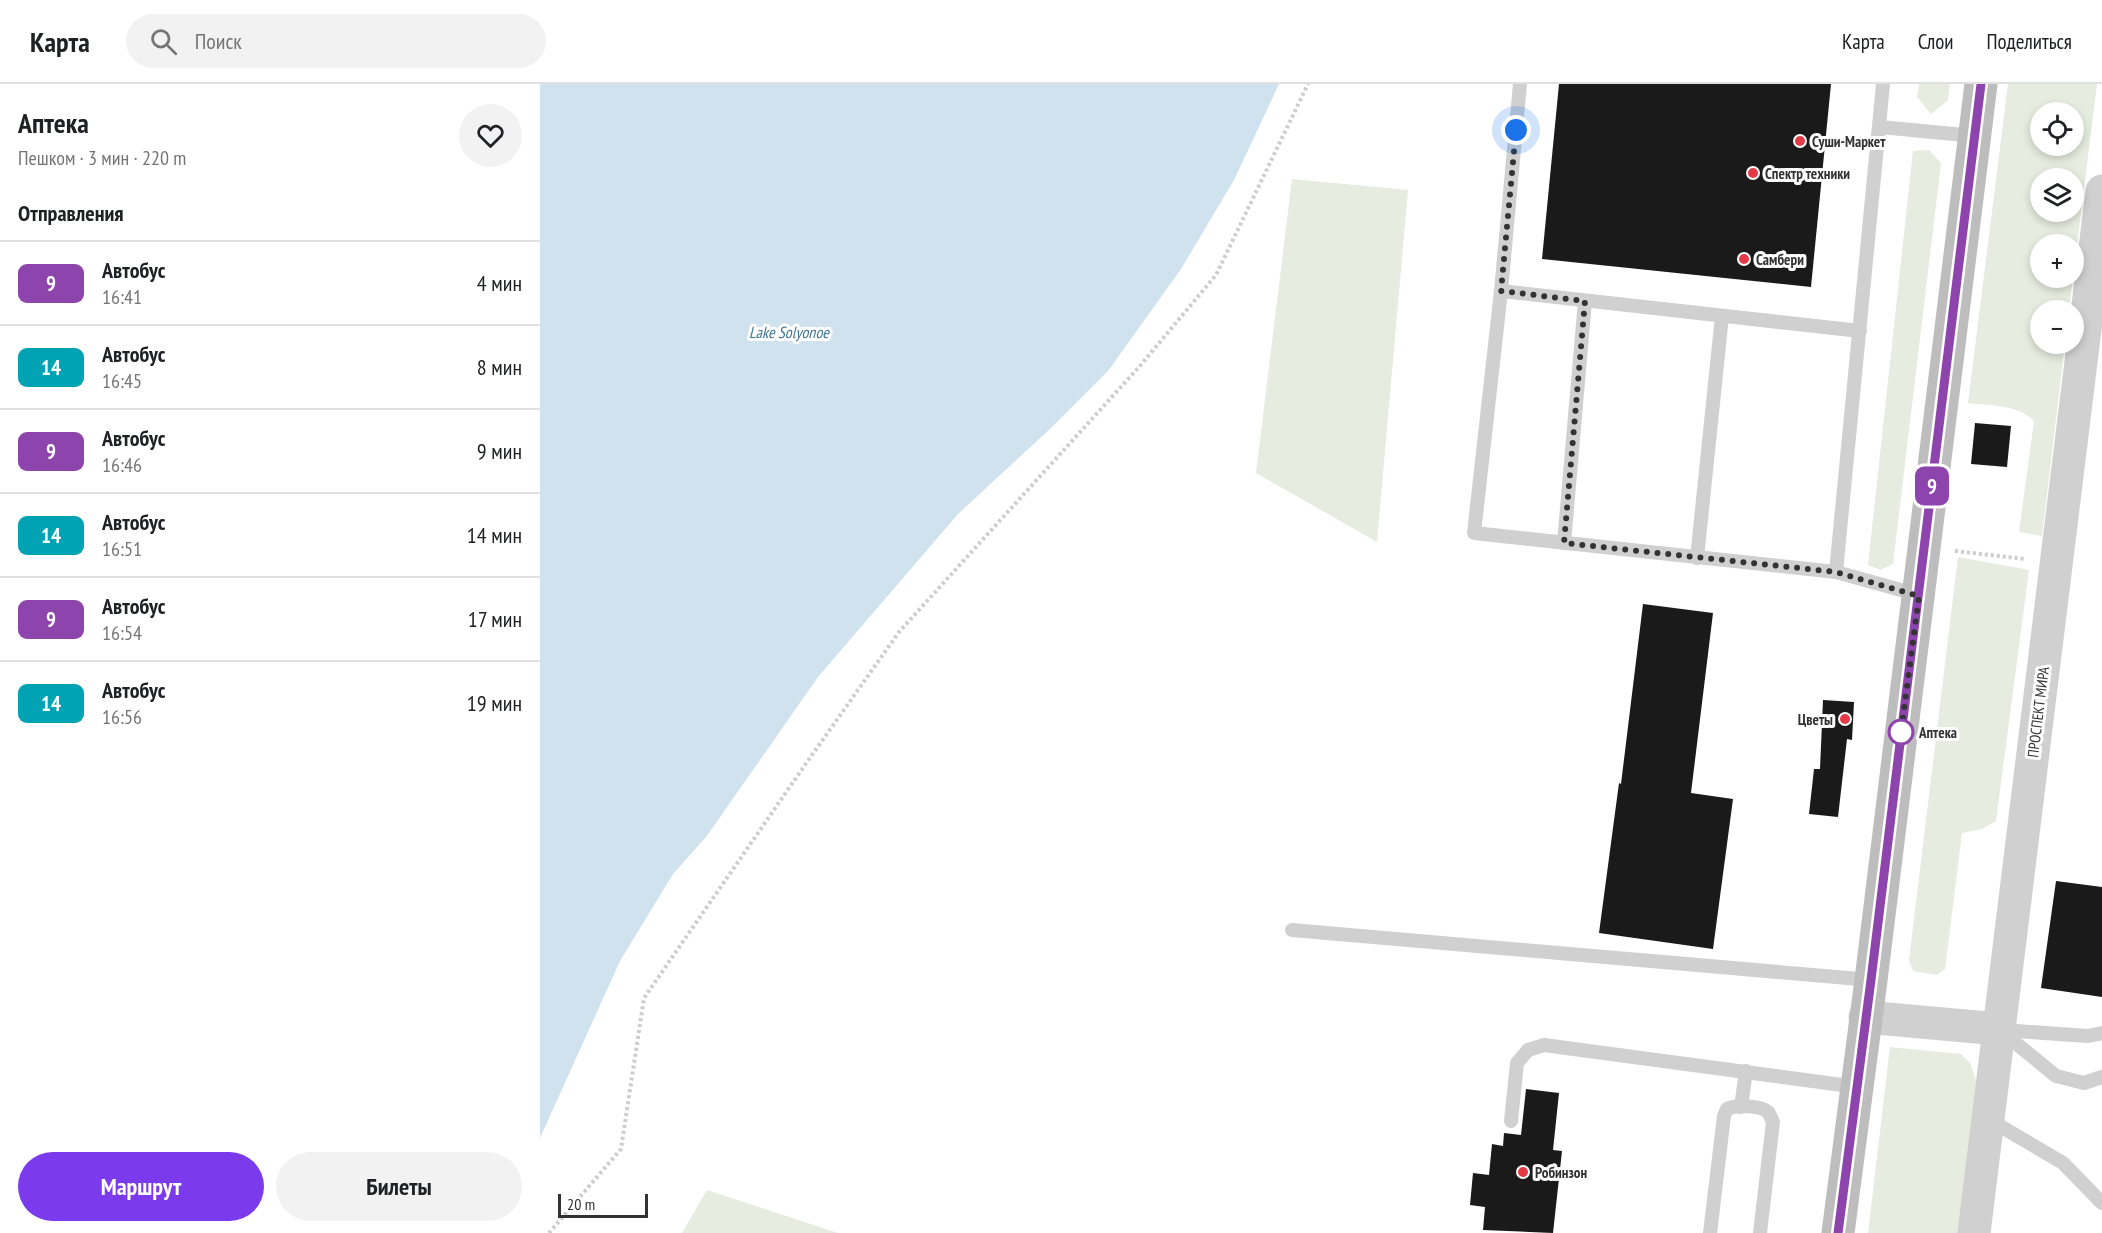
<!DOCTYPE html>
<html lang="ru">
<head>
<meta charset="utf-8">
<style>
	body { margin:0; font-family:"PT Sans Narrow",sans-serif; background:#f2f2f2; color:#202124; height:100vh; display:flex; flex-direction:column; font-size:22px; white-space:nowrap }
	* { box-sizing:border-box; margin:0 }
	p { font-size:20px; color:#757577 }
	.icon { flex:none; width:33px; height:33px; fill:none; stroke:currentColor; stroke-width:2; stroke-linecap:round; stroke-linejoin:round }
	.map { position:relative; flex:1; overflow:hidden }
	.panel { display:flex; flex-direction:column; background:#fff; width:540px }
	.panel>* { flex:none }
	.badge { padding:0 12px; border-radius:9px; font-size:21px; line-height:39px }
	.controls { position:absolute; left:1490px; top:18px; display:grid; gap:12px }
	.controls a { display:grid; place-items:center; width:54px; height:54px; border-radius:50%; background:#fff; box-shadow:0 3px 9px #0003; font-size:30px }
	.scale { position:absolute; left:18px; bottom:15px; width:90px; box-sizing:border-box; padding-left:6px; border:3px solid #333; border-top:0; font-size:16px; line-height:21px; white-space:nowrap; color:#333; -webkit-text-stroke:4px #fff; paint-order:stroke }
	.you { position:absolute; width:30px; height:30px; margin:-15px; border:4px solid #fff; border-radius:50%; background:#1a73e8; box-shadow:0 0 0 9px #1a73e833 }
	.map>.badge { position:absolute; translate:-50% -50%; box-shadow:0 0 0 3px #fff }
	h2 { padding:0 18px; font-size:22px; line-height:54px }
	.round { display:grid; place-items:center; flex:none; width:63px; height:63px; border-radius:32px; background:#f2f2f2 }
	.summary { display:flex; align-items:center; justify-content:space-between; height:102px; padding:0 18px }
	h1 { font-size:28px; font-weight:800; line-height:45px }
	.action { display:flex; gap:12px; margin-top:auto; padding:12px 18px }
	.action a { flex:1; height:69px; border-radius:36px; background:#7c3aed; color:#fff; font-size:24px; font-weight:800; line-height:69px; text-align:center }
	.action a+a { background:#f2f2f2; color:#202124 }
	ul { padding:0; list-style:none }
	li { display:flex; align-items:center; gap:18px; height:84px; padding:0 18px; border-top:2px solid #e0e0e0 }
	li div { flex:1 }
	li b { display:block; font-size:22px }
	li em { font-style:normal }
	li .badge { min-width:66px; font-weight:700; text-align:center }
	header { display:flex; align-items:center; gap:36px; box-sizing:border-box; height:84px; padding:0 30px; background:#fff; border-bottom:2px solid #e0e0e0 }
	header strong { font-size:28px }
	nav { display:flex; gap:33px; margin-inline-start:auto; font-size:21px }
	.search { width:420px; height:54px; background:#f2f2f2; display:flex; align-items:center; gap:15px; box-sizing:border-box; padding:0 21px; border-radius:33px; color:#757577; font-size:22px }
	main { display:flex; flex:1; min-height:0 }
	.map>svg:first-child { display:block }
</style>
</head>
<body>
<header>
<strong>Карта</strong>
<div class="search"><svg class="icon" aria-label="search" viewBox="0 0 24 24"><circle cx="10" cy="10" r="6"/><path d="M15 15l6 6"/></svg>Поиск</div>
<nav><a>Карта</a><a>Слои</a><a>Поделиться</a></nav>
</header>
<main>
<section class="panel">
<div class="summary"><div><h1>Аптека</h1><p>Пешком · 3 мин · 220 m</p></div><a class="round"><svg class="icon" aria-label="heart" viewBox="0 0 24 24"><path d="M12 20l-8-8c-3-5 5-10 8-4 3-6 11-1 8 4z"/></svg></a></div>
<h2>Отправления</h2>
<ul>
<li><span class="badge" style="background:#8e44ad;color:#fff">9</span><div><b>Автобус</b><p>16:41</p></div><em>4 мин</em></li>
<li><span class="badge" style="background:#00a3b4;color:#fff">14</span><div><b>Автобус</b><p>16:45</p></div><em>8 мин</em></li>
<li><span class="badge" style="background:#8e44ad;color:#fff">9</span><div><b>Автобус</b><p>16:46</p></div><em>9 мин</em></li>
<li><span class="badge" style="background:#00a3b4;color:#fff">14</span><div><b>Автобус</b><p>16:51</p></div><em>14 мин</em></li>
<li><span class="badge" style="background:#8e44ad;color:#fff">9</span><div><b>Автобус</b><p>16:54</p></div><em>17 мин</em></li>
<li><span class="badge" style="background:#00a3b4;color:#fff">14</span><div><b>Автобус</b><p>16:56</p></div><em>19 мин</em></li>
</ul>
<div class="action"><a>Маршрут</a><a>Билеты</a></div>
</section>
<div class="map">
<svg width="1562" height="1149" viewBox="0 0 1562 1149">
	<rect width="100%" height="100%" fill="#fff"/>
	<g fill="#e6ecdf" fill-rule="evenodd">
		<path d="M1379 0H1410L1408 16 1391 30 1377 13Z"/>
		<path d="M1468 0H1557L1529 226H1500V260H1525L1502 452 1479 448 1494 337C1478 320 1450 322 1428 319ZM1500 28H1533V62H1500ZM1500 94H1533V128H1500ZM1533 160V194H1500V160Z"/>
		<path d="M1389 66 1401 79 1353 480 1340 486 1328 481 1373 67Z"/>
		<path d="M752 95 868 106 837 458 716 389Z"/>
		<path d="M1418 473 1489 486 1456 737 1442 745 1422 749 1405 885 1397 891 1373 887 1369 876Z"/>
		<path d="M1350 963 1421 970 1430 979 1437 999 1420 1149H1328Z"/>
		<path d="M167 1106 298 1149H142Z"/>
	</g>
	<path fill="#cfe2ee" d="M0 0H739L694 96 641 185 568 287 512 343 418 430 278 593 166 753 133 790 80 877 0 1054Z"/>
	<g fill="#1a1a1a">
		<path d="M1019 0H1291L1271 203 1002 175Z"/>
		<path d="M1435 339 1471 342 1467 383 1431 380Z"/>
		<path d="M1103 520 1173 529 1151 709 1193 715 1173 865 1059 849 1079 699 1081 700Z"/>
		<path d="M1283 616 1314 618 1312 656 1307 655 1298 733 1269 730 1274 685H1280Z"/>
		<path d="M1516 797 1562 803V913L1501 904Z"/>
		<path d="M986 1005 1019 1009 1013 1066 1022 1067 1013 1149 943 1146 945 1123 930 1121 933 1089 949 1091 952 1060 963 1062 964 1049 981 1051Z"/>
	</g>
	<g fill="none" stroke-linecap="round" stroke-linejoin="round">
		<g stroke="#cdcdcd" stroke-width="4" stroke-dasharray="3 3" stroke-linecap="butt">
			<path d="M1415 467 1485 475"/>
			<path d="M9 1149 81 1065 104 914 267 678 359 548 599 283 676 191 768 0"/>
		</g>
		<g stroke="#d0d0d0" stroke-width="14">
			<path d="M1340 43 1435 52"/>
			<path d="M961 207 980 0"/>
			<path d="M1320 247 961 207 934 449 1296 488 1379 511"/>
			<path d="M1024 459 1045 217"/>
			<path d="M1157 474 1182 232"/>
			<path d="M1296 488 1343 0"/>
			<path d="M752 846 1331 896"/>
			<path d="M1461 946 1548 952 1562 949"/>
			<path d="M1461 947 1516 992 1544 999 1562 993"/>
			<path d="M1201 1023 1206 987"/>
			<path d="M1448 1035 1523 1079 1562 1119"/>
			<path d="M971 1037 977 979 988 966 1004 961 1317 1003"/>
			<path d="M1170 1149 1184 1032 1187 1025C1196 1021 1221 1021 1228 1028 1230 1031 1231 1034 1233 1038L1220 1149"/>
		</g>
		<g stroke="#d0d0d0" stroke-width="33">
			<path d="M1325 933 1459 945"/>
			<path d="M1434 1149 1562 107"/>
		</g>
		<path stroke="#bdbdbd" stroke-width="33" d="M1298 1149 1331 896 1441 0"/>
	</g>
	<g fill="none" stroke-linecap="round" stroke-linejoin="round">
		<g stroke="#fff" stroke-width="14">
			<path id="line" d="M1298 1149 1331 896 1441 0"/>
		</g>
		<use href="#line" stroke="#8e44ad" stroke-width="9"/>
		<path stroke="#333" stroke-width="6" stroke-dasharray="0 10.8" d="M976 46 961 207 1045 217 1024 459 1296 488 1379 512 1361 648"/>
	</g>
	<g fill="#e63946" stroke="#fff" stroke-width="2">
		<circle cx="1260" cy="57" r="6"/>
		<circle cx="1213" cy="89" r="6"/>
		<circle cx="1204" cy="175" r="6"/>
		<circle cx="1305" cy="635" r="6"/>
		<circle cx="983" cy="1088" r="6"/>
	</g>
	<circle fill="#fff" stroke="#8e44ad" stroke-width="3" cx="1361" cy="648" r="12"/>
	<g text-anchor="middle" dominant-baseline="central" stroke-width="6" stroke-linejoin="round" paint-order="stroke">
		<g font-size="15" font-weight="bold" fill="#333" stroke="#fff" text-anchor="start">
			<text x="1272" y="57">Суши-Маркет</text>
			<text x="1225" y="89">Спектр техники</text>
			<text x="1216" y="175">Самбери</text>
			<text x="1293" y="635" text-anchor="end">Цветы</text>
			<text x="995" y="1088">Робинзон</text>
		</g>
		<g font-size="15" fill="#333" stroke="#fff">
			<text transform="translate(1498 628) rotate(-83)">ПРОСПЕКТ МИРА</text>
		</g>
		<g font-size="15" font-weight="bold" fill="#333" stroke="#fff" text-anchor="start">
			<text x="1379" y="648">Аптека</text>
		</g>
		<g font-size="16" font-style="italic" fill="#3f7597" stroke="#fff">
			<text x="249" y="248">Lake Solyonoe</text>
		</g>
	</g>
</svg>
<div class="controls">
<a><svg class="icon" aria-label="locate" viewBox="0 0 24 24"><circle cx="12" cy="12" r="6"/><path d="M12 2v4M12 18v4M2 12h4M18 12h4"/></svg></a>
<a><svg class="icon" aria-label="layers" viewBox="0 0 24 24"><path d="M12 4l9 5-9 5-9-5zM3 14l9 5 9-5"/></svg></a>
<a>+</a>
<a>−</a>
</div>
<div class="scale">20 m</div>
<div class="you" style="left:976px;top:46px"></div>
<b class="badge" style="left:1392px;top:402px;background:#8e44ad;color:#fff">9</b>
</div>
</main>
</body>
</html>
